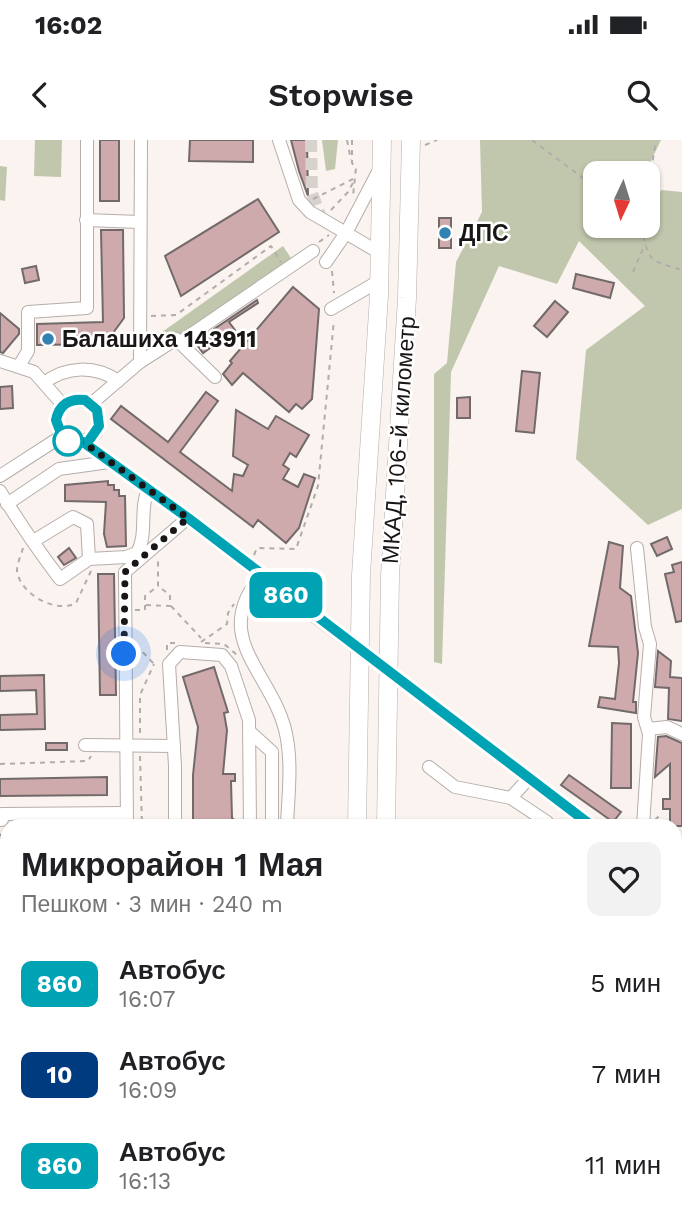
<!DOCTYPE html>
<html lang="ru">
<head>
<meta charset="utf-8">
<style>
	body { margin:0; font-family:"Work Sans",sans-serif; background:#f2f2f2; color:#202124; height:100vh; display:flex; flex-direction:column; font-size:26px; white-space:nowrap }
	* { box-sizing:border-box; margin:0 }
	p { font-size:23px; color:#757577 }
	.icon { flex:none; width:38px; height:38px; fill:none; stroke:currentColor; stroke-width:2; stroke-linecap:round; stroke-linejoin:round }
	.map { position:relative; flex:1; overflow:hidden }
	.side { position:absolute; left:0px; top:679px; width:682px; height:408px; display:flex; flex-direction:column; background:#fff; border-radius:21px 21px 0 0; box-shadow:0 2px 5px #0004 }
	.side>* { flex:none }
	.badge { padding:0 14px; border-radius:10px; font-size:24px; line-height:46px }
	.needle { width:46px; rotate:184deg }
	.tools { position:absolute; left:583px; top:21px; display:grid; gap:14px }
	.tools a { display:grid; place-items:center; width:77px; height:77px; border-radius:14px; background:#fff; box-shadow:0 2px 5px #0004; font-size:35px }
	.you { position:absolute; width:35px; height:35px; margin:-18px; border:5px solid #fff; border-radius:50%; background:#1a73e8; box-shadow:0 0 0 10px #1a73e833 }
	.map>.badge { position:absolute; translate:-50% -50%; box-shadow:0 0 0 4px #fff }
	.round { display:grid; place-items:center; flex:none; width:74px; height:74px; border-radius:14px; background:#f2f2f2 }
	.overview { display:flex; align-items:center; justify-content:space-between; height:119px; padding:0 21px }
	h1 { font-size:33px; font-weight:600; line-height:52px }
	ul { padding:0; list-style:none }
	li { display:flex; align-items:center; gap:21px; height:91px; padding:0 21px }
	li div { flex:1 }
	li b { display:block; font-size:26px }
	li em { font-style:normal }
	li .badge { min-width:77px; font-weight:700; text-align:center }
	.status { display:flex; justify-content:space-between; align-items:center; height:49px; padding:0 35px; background:#fff; direction:ltr }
	.status svg { height:19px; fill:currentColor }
	header { display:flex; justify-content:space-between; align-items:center; height:91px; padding:0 21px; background:#fff; font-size:32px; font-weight:600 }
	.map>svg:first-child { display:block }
</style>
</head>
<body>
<div class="status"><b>16:02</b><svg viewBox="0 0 49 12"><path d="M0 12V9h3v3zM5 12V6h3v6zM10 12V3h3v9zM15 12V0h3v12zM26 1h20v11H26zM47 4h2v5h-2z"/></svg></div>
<header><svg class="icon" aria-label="back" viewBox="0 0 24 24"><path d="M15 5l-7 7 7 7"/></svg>Stopwise<svg class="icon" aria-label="search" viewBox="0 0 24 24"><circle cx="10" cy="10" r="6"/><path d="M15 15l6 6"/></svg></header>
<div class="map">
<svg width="682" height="1086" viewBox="0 0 682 1086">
	<rect width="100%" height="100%" fill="#faf3ef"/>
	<g fill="#c1c7ac">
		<path d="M35 0H62L61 37 34 36Z"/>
		<path d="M322 0H338L335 29 326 31Z"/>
		<path d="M480 0H661L645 33H595V86L648 87 661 50 682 52V369L648 385 576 319 586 210 645 166 579 101 557 144 499 126 451 232 442 524 434 522V234L447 223 456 122 482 72Z"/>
		<path d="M0 26 7 27 5 61 0 60Z"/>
		<path d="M283 106 293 121 181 199 155 210 148 202Z"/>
		<path d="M7 779V900H1L0 780Z"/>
	</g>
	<g fill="#cfaaac" stroke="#726a6a" stroke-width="2">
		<rect x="100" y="0" width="19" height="61"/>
		<path d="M190 0H253V22L189 21Z"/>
		<path d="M291 0H307L308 56 299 31Z"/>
		<path d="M258 59 279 92 181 156 165 116Z"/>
		<rect x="439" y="78" width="12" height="30"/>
		<path d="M101 90H123L124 178 105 204 37 205V184L103 182Z"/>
		<path d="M36 126 39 140 25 143 22 129Z"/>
		<path d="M576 134 614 143 610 158 573 148Z"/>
		<path d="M293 147 319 169 312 259 302 269 296 264 289 272 243 233 232 245 223 234 232 223 230 221Z"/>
		<path d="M257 160 258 163 229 182 235 190 203 213 195 202Z"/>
		<path d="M555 161 568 172 547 197 534 186Z"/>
		<path d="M0 173 19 189V194L3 213 0 212Z"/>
		<path d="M522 231 540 233 534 293 516 291Z"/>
		<path d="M12 246 13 268 0 269V247Z"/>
		<path d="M206 252 218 261 180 312 232 351 234 334 243 336 248 325 233 316 236 270 268 289 276 276 309 295 296 317 290 313 283 325 289 329 283 339 298 347 304 334 315 338 299 388 286 403 258 380 253 387 111 279 121 266 168 302Z"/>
		<path d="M470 257V278H457V258Z"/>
		<path d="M108 341V345H114V350H119V356H125L126 406 107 407 104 394 106 362 65 361V345Z"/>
		<path d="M667 397 672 409 657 416 651 404Z"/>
		<path d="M609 402 623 406 620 448 631 456 638 513 633 562H636V573L598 567 600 557 615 559 619 523 618 507 589 506Z"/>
		<path d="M69 408 76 418 64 425 58 417Z"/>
		<path d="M682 422V481L676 482 665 434 674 432 672 425Z"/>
		<path d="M98 434H114L116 555H100Z"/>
		<path d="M658 511 671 521 670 537 682 538V581L668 579 669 548 655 547Z"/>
		<path d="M214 527 228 572 224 573 227 590 223 634H235V641H231L232 678 241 686H193V635L198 587 183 537Z"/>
		<path d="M44 535 45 589 0 590V575L37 574 36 550 0 551V536Z"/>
		<path d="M612 583 631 584V648H611Z"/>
		<path d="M666 596 682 603V686H670V669H663V659H670V624L655 637 658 597Z"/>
		<rect x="46" y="603" width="21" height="7"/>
		<path d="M569 635 621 672 613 682 561 645Z"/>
		<path d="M107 637V655L0 656V639Z"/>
		<rect x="0" y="695" width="7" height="17"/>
		<rect x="0" y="913" width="7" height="17"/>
	</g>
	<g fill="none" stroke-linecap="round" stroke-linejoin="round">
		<path stroke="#d8d2ce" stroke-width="12" stroke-dasharray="12 6" stroke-linecap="butt" d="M311 0 312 53 322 80"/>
		<g stroke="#b5aeaa" stroke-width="14">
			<g id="minor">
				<path d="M279 0 299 60 310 72 380 113"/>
				<path d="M86 80 139 82"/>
				<path d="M326 122 346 93 379 30"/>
				<path d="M331 169 379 141"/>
				<path d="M180 202 313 111"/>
				<path d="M0 221 34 232 63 265"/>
				<path d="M140 222 141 0"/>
				<path d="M19 226 28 211V172L87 168V0"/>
				<path d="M44 243C66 226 95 225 118 241"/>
				<path d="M91 264 140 222 176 199 215 237"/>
				<path d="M83 302 96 293 99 278C94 263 84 258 69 261 55 270 53 282 62 296L75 303 83 302 188 378 314 476"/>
				<path d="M0 336 62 296"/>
				<path d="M0 351C18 381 38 410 60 439L89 419 126 417 137 413C148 394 139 370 148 349"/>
				<path d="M7 364 59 329 109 322"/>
				<path d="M35 400 73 377 87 384 89 419"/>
				<path d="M637 408 645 487 650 504 644 577 649 594 643 686"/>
				<path d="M261 436C207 500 277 535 287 599 292 627 288 658 287 686"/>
				<path d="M430 562 592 686"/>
				<path d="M648 589 667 587 682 594"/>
				<path d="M250 592 272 612V686"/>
				<path d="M85 605 174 606"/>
				<path d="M429 627 455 647 511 658"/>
				<path d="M528 639 511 658 547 682"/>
				<path d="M2 680V674L126 673"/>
				<path d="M127 686 125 432 188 378"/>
				<path d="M175 686V626L169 524 180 512 222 515 231 526 249 580 250 686"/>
				<path d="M0 727H7"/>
				<path d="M676 778H682"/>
				<path d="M0 904H7"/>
				<path d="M0 942H7"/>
				<path d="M676 975H682"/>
				<path d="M636 1080V1086"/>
				<path d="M669 1080 670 1086"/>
				<path d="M182 1086 183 1080"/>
				<path d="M611 1086V1080"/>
			</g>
		</g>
		<g stroke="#b5aeaa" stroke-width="18">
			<g id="major">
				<path d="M393 1080 394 1086"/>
				<path d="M342 1086 343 1080"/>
			</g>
		</g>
		<g stroke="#b5aeaa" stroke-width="19">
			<g id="highway">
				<path d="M357 686 361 435 379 156 382 0"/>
				<path d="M386 686 390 436 407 158 411 0"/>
				<path d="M353 1086V1080"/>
				<path d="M382 1086V1080"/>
			</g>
		</g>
		<g stroke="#b2adaa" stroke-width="2" stroke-dasharray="5 5" stroke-linecap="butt">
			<path d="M347 0 351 20"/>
			<path d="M352 0V23L356 28 353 56"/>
			<path d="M532 0 595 47"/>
			<path d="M425 5 437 0"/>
			<path d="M648 50 656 0"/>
			<path d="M313 59 353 39"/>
			<path d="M331 70 348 52 355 39"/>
			<path d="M641 86C650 122 646 119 682 130"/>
			<path d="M319 102 329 95"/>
			<path d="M332 131 334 153"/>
			<path d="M633 132 645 104"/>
			<path d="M151 176 176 175 271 106 281 122"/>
			<path d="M23 408C21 415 17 424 17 431 20 454 56 474 76 463L91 431"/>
			<path d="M254 415 257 408 296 409 318 346 334 180"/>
			<path d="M146 465 170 466V455L158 446"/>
			<path d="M171 466 201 498"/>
			<path d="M135 470H145V456L158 446V419"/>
			<path d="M201 502 227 484 228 473 234 464"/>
			<path d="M205 503 224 504 237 515"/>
			<path d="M136 505 154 524"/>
			<path d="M167 510V503H175"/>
			<path d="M140 593V555L154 524"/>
			<path d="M140 616 142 686"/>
			<path d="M0 624 88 621 91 616"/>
			<path d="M655 680 662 673"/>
			<path d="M676 741H682"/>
			<path d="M0 782H7"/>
		</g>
		<use href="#minor" stroke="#fff" stroke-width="12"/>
		<use href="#major" stroke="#fff" stroke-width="16"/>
		<use href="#highway" stroke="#fff" stroke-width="18"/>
		<g stroke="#b5aeaa" stroke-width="14" stroke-linecap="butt">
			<path id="minor-bridge" d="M314 476 430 562"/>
		</g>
		<use href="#minor-bridge" stroke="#fff" stroke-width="12"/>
	</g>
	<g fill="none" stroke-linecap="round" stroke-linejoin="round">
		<g stroke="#fff" stroke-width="16">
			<path id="line" d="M90 299 99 286 97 270 85 260C69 258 59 265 56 280L62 296 75 303 83 302 188 378 592 686"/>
		</g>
		<use href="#line" stroke="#00a3b4" stroke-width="10"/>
		<path stroke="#191615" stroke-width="7" stroke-dasharray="0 12.6" d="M68 301 83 302 188 378 125 432 124 514"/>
	</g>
	<g fill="#3181b3" stroke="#fff" stroke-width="2.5">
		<circle cx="445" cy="93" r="7"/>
		<circle cx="48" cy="199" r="7"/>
	</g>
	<circle fill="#fff" stroke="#00a3b4" stroke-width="3.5" cx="68" cy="301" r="14"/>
	<g text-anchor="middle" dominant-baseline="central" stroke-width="5" stroke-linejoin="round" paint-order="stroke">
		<g font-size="23" font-weight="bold" fill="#191615" stroke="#fff" text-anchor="start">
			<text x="459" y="93">ДПС</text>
			<text x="62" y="199">Балашиха 143911</text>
		</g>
		<g font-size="23" fill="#191615" stroke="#fff">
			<text transform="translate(399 300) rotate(-86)">МКАД, 106-й километр</text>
		</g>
	</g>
</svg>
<div class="tools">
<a><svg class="needle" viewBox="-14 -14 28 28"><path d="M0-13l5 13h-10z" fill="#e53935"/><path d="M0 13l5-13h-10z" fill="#757577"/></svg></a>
</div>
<div class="you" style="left:124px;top:514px"></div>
<b class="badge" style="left:286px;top:455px;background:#00a3b4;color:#fff">860</b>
<section class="side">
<div class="overview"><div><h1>Микрорайон 1 Мая</h1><p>Пешком · 3 мин · 240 m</p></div><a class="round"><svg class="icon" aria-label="heart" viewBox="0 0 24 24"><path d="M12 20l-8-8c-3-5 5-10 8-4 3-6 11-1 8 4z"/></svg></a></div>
<ul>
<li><span class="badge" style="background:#00a3b4;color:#fff">860</span><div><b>Автобус</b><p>16:07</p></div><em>5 мин</em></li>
<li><span class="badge" style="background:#003b80;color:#fff">10</span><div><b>Автобус</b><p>16:09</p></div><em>7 мин</em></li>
<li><span class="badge" style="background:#00a3b4;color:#fff">860</span><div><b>Автобус</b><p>16:13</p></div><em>11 мин</em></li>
</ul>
</section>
</div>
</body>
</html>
